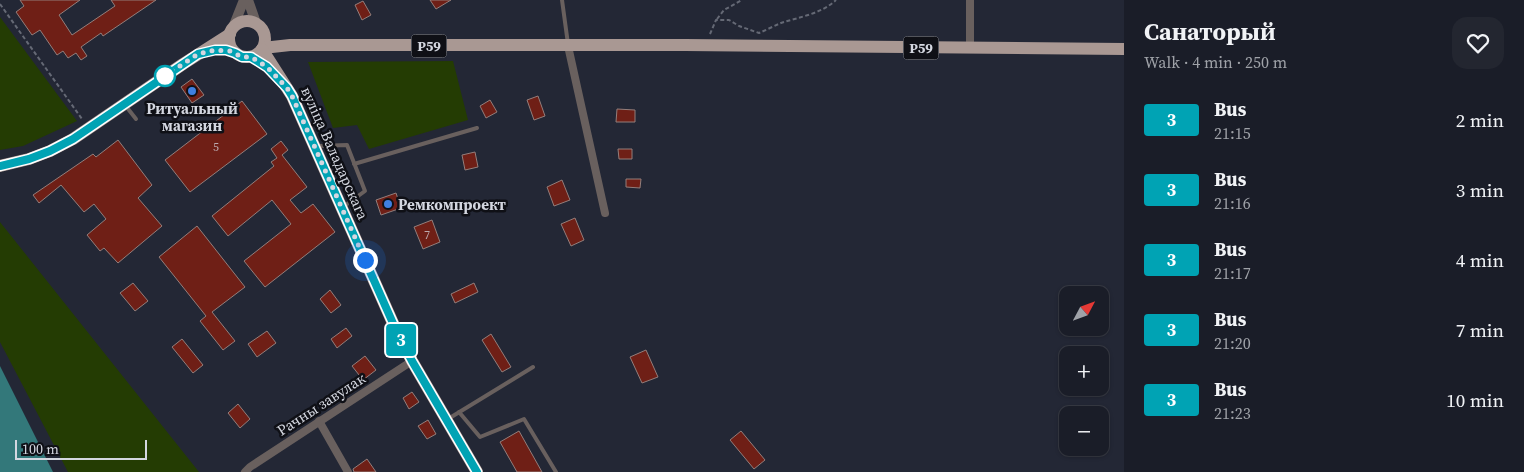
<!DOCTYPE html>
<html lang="en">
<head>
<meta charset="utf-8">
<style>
	body { margin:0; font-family:"Source Serif 4",serif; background:#232630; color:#f1f3f6; height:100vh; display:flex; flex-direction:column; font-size:19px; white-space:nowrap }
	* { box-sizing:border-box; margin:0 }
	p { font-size:16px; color:#9fa2a8 }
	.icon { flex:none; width:28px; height:28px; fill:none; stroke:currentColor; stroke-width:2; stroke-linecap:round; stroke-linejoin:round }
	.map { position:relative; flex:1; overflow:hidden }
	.details { display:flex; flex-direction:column; background:#1a1d28; width:400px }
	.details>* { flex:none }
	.badge { padding:0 10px; border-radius:4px; font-size:18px; line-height:32px }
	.needle { width:32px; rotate:49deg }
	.tools { position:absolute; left:1059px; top:286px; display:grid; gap:10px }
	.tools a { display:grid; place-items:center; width:50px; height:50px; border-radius:10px; background:#1a1d28; box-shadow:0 1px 4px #0004,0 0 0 1px #383b45; font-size:25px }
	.scale { position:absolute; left:15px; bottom:12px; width:132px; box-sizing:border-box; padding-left:5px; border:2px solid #d4d7e0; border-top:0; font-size:14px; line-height:18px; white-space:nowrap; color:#d4d7e0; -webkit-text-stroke:4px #0f1016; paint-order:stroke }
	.you { position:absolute; width:25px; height:25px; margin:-12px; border:4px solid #fff; border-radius:50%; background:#1a73e8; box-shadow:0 0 0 8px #1a73e833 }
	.map>.badge { position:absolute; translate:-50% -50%; box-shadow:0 0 0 2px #fff }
	.round { display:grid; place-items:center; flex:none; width:52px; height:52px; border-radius:15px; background:#232630 }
	.head { display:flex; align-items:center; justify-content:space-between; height:85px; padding:0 20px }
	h1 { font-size:24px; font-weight:700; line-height:38px }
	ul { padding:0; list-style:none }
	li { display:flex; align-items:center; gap:15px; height:70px; padding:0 20px }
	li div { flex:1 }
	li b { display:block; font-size:19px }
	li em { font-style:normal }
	li .badge { min-width:55px; font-weight:700; text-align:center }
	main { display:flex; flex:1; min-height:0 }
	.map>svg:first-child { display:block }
</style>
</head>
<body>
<main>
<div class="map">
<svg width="1124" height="472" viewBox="0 0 1124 472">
	<rect width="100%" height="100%" fill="#232735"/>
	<g fill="#243c03">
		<path d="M0 17 77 121 23 146 0 150Z"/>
		<path d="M453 61 468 120 369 149 357 125 333 128 308 62Z"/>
		<path d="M0 222 199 472H68L0 342Z"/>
	</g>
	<path fill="#33787a" d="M0 366 53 472H0Z"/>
	<g fill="#6f1f16" stroke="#937e7b">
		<path d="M20 0H80L59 15 72 35 115 6 111 0H156L103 36 101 33 81 47 87 56 81 60 76 53 68 58 63 51 57 55 40 30 32 35 16 12 24 6Z"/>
		<path d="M430 0H451L436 9Z"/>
		<path d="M363 1 371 15 362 20 355 5Z"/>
		<path d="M192 79 204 95 192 103 181 87Z"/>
		<path d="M538 96 545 116 534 120 527 100Z"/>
		<path d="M490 100 497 112 486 118 480 106Z"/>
		<path d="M242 101 267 134 190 192 165 160Z"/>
		<path d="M617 109 635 110V122H616Z"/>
		<path d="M118 140 152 185 138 198 162 226 118 263 104 248 100 251 87 235 106 219 94 204 84 212 61 185 39 203 33 195 93 154 96 157Z"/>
		<path d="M281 141 288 150 282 155 307 187 290 200 301 213 313 204 335 232 265 287 244 261 291 224 272 200 228 236 212 216 274 166 271 162 277 158 271 149Z"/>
		<path d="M618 149H632V159H619Z"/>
		<path d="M475 152 478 167 465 170 462 155Z"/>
		<path d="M626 179H641L640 188 626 187Z"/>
		<path d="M562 180 570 200 554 206 547 187Z"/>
		<path d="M396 193 401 208 381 215 376 200Z"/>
		<path d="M575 218 584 240 571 246 561 224Z"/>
		<path d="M432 220 440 242 423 249 414 227Z"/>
		<path d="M197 226 245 287 212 312 235 341 223 350 200 321 206 316 159 257Z"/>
		<path d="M133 283 148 301 135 311 120 293Z"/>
		<path d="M474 283 478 292 455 303 451 294Z"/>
		<path d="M330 290 341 305 331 313 320 299Z"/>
		<path d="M346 328 352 336 337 348 331 339Z"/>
		<path d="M267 331 276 343 257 357 248 344Z"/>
		<path d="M491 334 511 367 502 372 482 340Z"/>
		<path d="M182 339 203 365 193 373 172 347Z"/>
		<path d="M646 350 658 377 642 383 630 357Z"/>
		<path d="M365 356 376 370 363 380 352 366Z"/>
		<path d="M412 392 419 402 409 409 403 398Z"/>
		<path d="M238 404 250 419 240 428 228 413Z"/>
		<path d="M428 420 436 434 427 439 418 426Z"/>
		<path d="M519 431 542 472H517L500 442Z"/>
		<path d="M741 431 765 460 754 469 730 440Z"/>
		<path d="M367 459 376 472H354L353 469Z"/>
	</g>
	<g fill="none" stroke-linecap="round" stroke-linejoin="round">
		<g stroke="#656975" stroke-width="2" stroke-dasharray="4 2.5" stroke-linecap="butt">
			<path d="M0 4 82 119"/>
			<path d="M717 19 724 10 742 0"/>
			<path d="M710 34 716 20H729L739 26 759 33C766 30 774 26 781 23 799 17 821 14 836 0"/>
		</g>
		<g stroke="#69605e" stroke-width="4">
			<path d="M562 0 568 44"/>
			<path d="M125 105 136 119"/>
			<path d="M318 146 347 145 365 191 343 207"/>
			<path d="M354 164 477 128"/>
			<path d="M459 412 480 437 524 419 556 472"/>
			<path d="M448 419 533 367"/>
		</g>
		<g stroke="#69605e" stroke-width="8">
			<path d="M568 46 605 213"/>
			<path d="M970 49V0"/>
			<path d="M319 421 348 472"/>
			<path d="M245 472 250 467 412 361"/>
		</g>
		<g stroke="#69605e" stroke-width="10">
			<path d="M248 0 256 23"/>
			<path d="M232 30 244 0"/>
		</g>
		<g stroke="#a99893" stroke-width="12">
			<circle cx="247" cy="39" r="18"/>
			<path d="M263 48 290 45H685L1124 49"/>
			<path d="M262 49 292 96 396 330 412 361 477 472"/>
			<path d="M0 166 29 159 50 151 73 139 183 64 230 34"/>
		</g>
	</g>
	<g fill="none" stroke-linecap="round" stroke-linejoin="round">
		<g stroke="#fff" stroke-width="11">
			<path id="line" d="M0 166 29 159 50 151 73 139 198 54 215 50H226L235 53 242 57H251L267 67 287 88 292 96 396 330 412 361 477 472"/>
		</g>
		<use href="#line" stroke="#00a3b4" stroke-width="8"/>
		<path stroke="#d4d7e0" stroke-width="5" stroke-dasharray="0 9" d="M165 76 198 54 215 50 230 51 242 57H251L267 67 287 88 292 96 365 260"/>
	</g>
	<circle fill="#fff" stroke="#00a3b4" stroke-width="2.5" cx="165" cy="76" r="10"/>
	<g fill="#3f7fe0" stroke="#0f1016" stroke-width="2">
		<circle cx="192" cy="91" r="5"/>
		<circle cx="388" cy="204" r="5"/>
	</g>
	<g text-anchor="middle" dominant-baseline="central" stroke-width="5" stroke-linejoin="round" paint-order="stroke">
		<g font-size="12" fill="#bba9ae">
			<text x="216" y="147">5</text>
			<text x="427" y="235">7</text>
		</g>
		<g fill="#0f1016" stroke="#999ba3" stroke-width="1">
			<rect x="411.5" y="34.5" width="35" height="23" rx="4"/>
			<rect x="903.5" y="36.5" width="35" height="23" rx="4"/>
		</g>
		<g font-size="14" font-weight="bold" fill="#d4d7e0">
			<text x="429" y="46">Р59</text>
			<text x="921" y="48">Р59</text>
		</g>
		<g font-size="15" font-weight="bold" fill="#d4d7e0" stroke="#0f1016">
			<text x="192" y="108">Ритуальный<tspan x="192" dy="17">магазин</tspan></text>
			<text x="398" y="204" text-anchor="start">Ремкомпроект</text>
		</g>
		<g font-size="15" fill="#d4d7e0" stroke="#0f1016">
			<text transform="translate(335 153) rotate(66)">вуліца Валадарскага</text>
			<text transform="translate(321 404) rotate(-33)">Рачны завулак</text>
		</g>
	</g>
</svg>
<div class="tools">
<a><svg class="needle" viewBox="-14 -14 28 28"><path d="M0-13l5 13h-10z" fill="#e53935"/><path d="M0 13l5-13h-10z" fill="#9fa2a8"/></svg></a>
<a>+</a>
<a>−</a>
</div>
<div class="scale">100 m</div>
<div class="you" style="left:365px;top:260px"></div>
<b class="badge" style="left:401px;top:340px;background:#00a3b4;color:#fff">3</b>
</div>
<section class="details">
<div class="head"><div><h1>Санаторый</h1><p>Walk · 4 min · 250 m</p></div><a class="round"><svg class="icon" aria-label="heart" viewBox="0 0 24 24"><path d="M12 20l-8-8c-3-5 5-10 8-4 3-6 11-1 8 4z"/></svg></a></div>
<ul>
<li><span class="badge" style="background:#00a3b4;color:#fff">3</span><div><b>Bus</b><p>21:15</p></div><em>2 min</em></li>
<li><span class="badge" style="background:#00a3b4;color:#fff">3</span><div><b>Bus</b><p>21:16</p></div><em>3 min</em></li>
<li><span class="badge" style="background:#00a3b4;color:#fff">3</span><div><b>Bus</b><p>21:17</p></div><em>4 min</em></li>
<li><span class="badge" style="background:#00a3b4;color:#fff">3</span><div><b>Bus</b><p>21:20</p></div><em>7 min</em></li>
<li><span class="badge" style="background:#00a3b4;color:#fff">3</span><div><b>Bus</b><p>21:23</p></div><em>10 min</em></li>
</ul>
</section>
</main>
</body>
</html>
